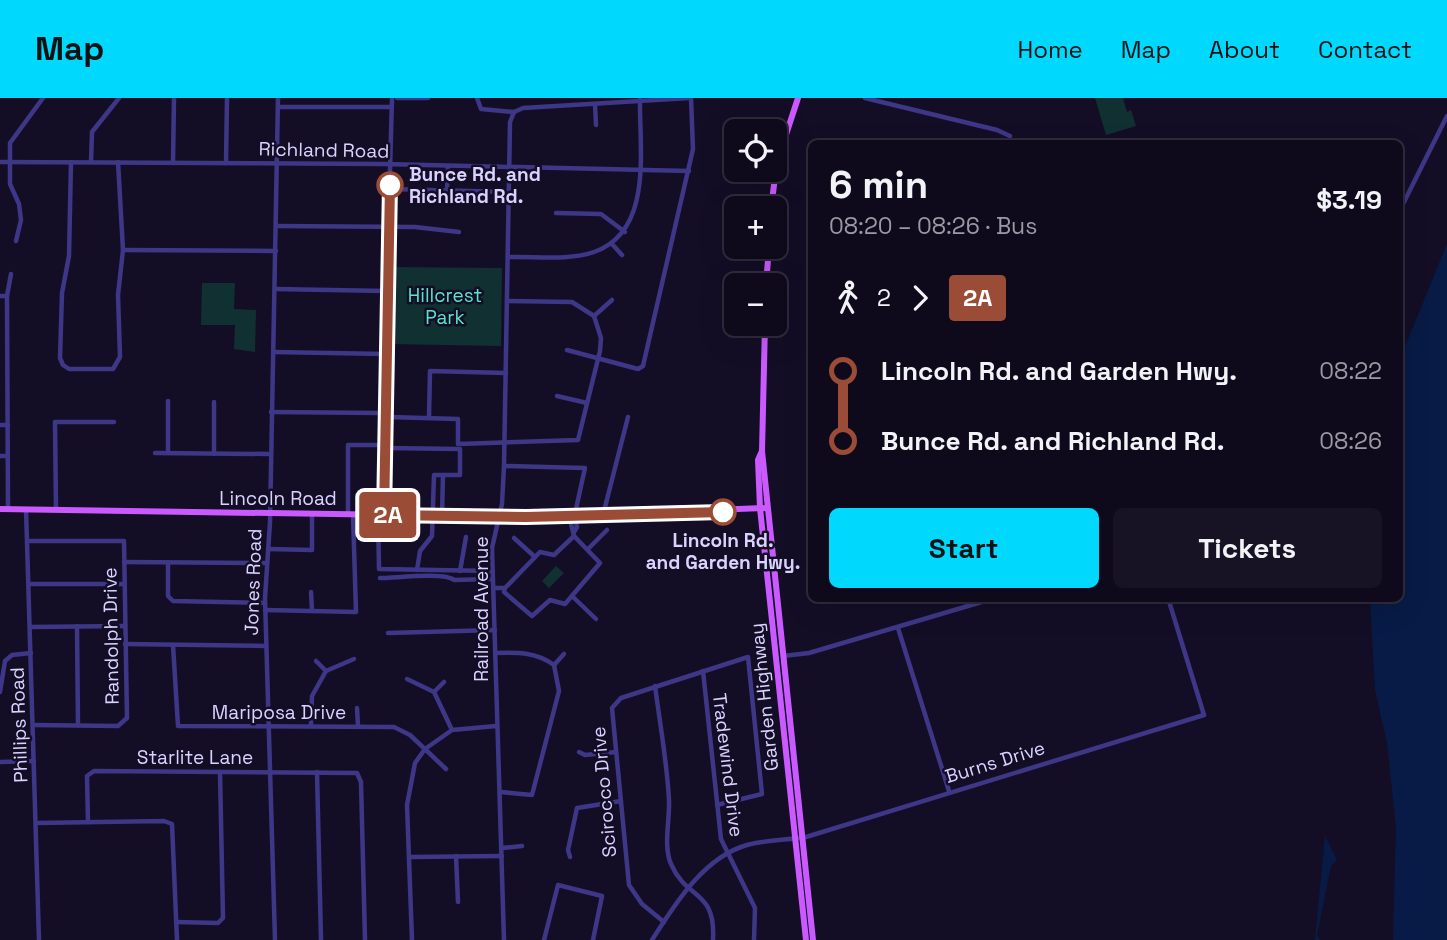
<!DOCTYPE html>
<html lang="en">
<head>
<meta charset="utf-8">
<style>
	body { margin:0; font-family:"Space Grotesk",sans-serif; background:#171325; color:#f1f3f6; height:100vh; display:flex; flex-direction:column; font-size:26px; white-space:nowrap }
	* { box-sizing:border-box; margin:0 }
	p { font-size:23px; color:#9b9aa3 }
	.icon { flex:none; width:38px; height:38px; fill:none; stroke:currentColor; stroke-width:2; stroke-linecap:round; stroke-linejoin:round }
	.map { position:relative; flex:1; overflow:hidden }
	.side { position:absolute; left:808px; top:42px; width:595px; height:462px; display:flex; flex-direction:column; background:#0e0a1c; border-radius:10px; box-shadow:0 7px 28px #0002,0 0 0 2px #2e2b3b }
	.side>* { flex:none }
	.badge { padding:0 14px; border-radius:5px; font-size:24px; line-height:46px }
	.buttons { position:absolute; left:724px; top:21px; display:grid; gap:14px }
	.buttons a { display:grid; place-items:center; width:63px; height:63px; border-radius:10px; background:#0e0a1c; box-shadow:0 7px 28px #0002,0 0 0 2px #2e2b3b; font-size:35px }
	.map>.badge { position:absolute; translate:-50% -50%; box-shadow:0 0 0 4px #fff }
	.legs { display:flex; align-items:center; gap:10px; height:77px; padding:0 21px; font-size:23px }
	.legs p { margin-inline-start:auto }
	.overview { display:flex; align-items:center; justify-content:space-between; height:119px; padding:0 21px }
	h1 { font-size:38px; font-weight:600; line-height:52px }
	.cta { display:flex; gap:14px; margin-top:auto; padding:14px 21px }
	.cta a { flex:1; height:80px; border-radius:10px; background:#00d8fe; color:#111; font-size:28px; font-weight:600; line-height:80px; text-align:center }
	.cta a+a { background:#171325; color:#f1f3f6 }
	ul { padding:0 21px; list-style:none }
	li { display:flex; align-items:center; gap:24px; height:70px; font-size:26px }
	li i { display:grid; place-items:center; width:10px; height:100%; margin:0 9px; background:currentColor }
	li i::after { content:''; width:18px; height:18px; margin:-9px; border:5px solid; border-radius:50%; background:#0e0a1c }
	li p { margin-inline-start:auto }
	li:first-child i { background:linear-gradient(#0000 50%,currentColor 0) }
	li:last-child i { background:linear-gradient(currentColor 50%,#0000 0) }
	header { display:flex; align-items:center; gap:42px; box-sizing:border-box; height:98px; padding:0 35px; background:#00d8fe; color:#111 }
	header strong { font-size:33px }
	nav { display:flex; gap:38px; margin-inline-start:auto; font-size:24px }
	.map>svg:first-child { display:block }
</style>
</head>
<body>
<header>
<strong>Map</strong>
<nav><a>Home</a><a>Map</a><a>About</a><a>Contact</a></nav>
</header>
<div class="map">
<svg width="1447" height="842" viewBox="0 0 1447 842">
	<rect width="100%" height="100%" fill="#130e26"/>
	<g fill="#113031">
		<path d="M1095 0H1123L1127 14 1131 12 1136 28 1106 37Z"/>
		<path d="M391 169 502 170 501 248 389 246Z"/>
		<path d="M202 185H235L234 211 256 212 255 254 234 251 235 227H201Z"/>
		<path d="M556 468 564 475 549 490 542 483Z"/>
	</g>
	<g fill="#081b46">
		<path d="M1447 146V842H1393L1396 729 1387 645 1375 592 1370 501 1400 500V261Z"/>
		<path d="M1325 737 1337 763 1331 767 1317 837 1320 842H1315Z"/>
	</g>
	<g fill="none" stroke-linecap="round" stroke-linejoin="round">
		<g stroke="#3e3787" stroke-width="4.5">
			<path d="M397 0H428"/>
			<path d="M477 0 481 11 514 14"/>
			<path d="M865 0 997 32 1010 38"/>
			<path d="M595 6 596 27"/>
			<path d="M278 9H392"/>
			<path d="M514 14 523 10 689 0"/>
			<path d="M0 64 384 66 689 73"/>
			<path d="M71 64 69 158 62 195 60 260 63 267 69 271H113L120 259 118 197 123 152 118 64"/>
			<path d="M91 64 92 34 119 0"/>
			<path d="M173 65 174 0"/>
			<path d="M226 65 227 0"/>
			<path d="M389 91 509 94"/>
			<path d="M447 92 448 68"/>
			<path d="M1400 112 1447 18"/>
			<path d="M556 115 601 116 625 134"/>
			<path d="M276 128 415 129 459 134"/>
			<path d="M16 143 21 122 19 106 10 86V45L43 0"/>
			<path d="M612 146 622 157"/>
			<path d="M123 152 276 153"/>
			<path d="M508 159C534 158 569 163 594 154 654 133 639 51 640 0"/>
			<path d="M275 191 386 193"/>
			<path d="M0 198H7"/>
			<path d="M594 218 612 202"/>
			<path d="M567 252 638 271 643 268 693 51 691 0"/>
			<path d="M274 254 385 256"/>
			<path d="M557 298 587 305"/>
			<path d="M271 314 379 315 389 319 458 321V346L578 342 600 253 601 240 594 218 572 204 507 203"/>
			<path d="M429 319 430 273 506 275"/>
			<path d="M0 327H8"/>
			<path d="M386 350 460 351V377H434L432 438 420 453 417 472"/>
			<path d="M155 355 269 356"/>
			<path d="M168 355V303"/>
			<path d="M214 356V304"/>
			<path d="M0 358H8"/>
			<path d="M504 368 585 370 576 411 570 422 574 438"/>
			<path d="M8 411 7 198 11 176"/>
			<path d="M26 411 39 842"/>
			<path d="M56 412 55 324H114"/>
			<path d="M348 416V347H386"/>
			<path d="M378 417 379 471 493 473"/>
			<path d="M384 417 385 256 392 0"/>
			<path d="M603 417 628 319"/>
			<path d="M442 418 443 377"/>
			<path d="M574 434 577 429 574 418"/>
			<path d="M514 440 535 459"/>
			<path d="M28 443H124L127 620 118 628 33 627"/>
			<path d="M268 451 312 452V416"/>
			<path d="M588 451 607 432"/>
			<path d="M124 464 267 465"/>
			<path d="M168 464V498L173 503 265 505"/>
			<path d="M460 473 466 439"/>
			<path d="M380 480C396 480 444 474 454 482L493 481"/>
			<path d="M29 486H124"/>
			<path d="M493 490H505L540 454 554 457 574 438 600 465 565 506 550 502 532 518 504 494 505 490"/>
			<path d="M311 494 312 513"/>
			<path d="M572 498 596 521"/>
			<path d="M265 512 356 514 353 417"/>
			<path d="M77 528 78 627"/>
			<path d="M30 529 125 528"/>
			<path d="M898 530 949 693"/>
			<path d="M388 535 495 532"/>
			<path d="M125 546 266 548"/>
			<path d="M173 547 178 628 394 629 410 637 446 671"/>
			<path d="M495 555C517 554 536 554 554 567L559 593 532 697 501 694"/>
			<path d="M783 558 809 555 995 500"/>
			<path d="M316 563 326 573"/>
			<path d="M554 567 564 556"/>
			<path d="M703 573 721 741 755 810 754 842"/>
			<path d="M407 581 434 594 452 632"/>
			<path d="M655 588C660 626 667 664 669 702 670 721 663 748 671 766 687 803 716 791 713 842"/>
			<path d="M0 594 5 563 12 557 31 555"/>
			<path d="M434 594 444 584"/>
			<path d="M357 610 358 628"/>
			<path d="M311 627 312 598 326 573 354 561"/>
			<path d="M579 654 585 657 616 654"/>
			<path d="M0 664 34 663"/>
			<path d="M317 674 321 842"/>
			<path d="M88 724 87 678 94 673 357 675 361 684 365 842"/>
			<path d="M36 725 164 723 172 726 177 842"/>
			<path d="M502 750 522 748"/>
			<path d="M456 758 458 804"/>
			<path d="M410 759 502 758"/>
			<path d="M570 759 568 752 577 710 621 703"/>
			<path d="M176 824 218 825 223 820 220 674"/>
			<path d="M664 824 642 806 629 787 612 610 621 600 748 559 762 696 717 707"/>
			<path d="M275 842 265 500 270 424 278 0"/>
			<path d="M412 842 407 707 415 665 425 651 452 632 496 628"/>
			<path d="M504 842 492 450 502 406 504 368 510 24 514 14"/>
			<path d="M544 842 558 787 602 798 593 842"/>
			<path d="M652 842C675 806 704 759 747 747 765 742 787 742 806 739L1204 617 1168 500"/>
		</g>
		<g stroke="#ca5aff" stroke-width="6">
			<path d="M771 110 777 64 798 0"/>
			<path d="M766 187 769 149"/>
			<path d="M765 226 762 353 758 362 760 410 806 842"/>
			<path d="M762 353 813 842"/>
			<path d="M0 411 525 419 766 410"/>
		</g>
	</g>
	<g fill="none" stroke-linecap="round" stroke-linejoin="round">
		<g stroke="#fff" stroke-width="16">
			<path id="line-1" d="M390 87 384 417 526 419 723 414"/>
		</g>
		<use href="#line-1" stroke="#9a4c36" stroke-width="10"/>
	</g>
	<g fill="#fff" stroke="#9a4c36" stroke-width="3.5">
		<circle cx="390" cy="87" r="12"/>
		<circle cx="723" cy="414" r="12"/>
	</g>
	<g text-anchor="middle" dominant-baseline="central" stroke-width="5" stroke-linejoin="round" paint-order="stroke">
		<g font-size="19" fill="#dbd3ff" stroke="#130e26">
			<text transform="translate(324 52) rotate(1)">Richland Road</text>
			<text x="278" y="400">Lincoln Road</text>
			<text transform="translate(253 484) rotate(-88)">Jones Road</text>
			<text transform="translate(481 511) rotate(-90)">Railroad Avenue</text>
			<text transform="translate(111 538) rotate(-91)">Randolph Drive</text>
			<text transform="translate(764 599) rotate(-96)">Garden Highway</text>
			<text x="279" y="614">Mariposa Drive</text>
			<text transform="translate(19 627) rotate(-92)">Phillips Road</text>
			<text x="195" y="659">Starlite Lane</text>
			<text transform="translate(995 664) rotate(-17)">Burns Drive</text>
			<text transform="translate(728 667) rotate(83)">Tradewind Drive</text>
			<text transform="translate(604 694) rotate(-95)">Scirocco Drive</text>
		</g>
		<g font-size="19" font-weight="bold" fill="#dbd3ff" stroke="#130e26" text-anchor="start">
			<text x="409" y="76">Bunce Rd. and<tspan x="409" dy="22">Richland Rd.</tspan></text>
			<text x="723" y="442" text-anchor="middle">Lincoln Rd.<tspan x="723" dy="22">and Garden Hwy.</tspan></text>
		</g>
		<g font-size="19" fill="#5ae5c9" stroke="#130e26">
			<text x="445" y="197">Hillcrest<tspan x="445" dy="22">Park</tspan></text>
		</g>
	</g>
</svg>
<div class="buttons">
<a><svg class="icon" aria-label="locate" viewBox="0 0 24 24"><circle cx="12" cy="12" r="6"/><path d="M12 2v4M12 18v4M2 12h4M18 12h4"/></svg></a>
<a>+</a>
<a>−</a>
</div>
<b class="badge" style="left:388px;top:417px;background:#9a4c36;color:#fff">2A</b>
<section class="side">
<div class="overview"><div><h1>6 min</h1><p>08:20 – 08:26 · Bus</p></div><b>$3.19</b></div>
<div class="legs"><svg class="icon" aria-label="walk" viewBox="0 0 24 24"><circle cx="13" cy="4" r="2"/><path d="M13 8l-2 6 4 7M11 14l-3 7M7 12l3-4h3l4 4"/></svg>2<svg class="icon" aria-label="forward" viewBox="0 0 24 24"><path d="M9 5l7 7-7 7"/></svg><b class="badge" style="background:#9a4c36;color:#fff">2A</b></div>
<ul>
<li><i style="color:#9a4c36"></i><b>Lincoln Rd. and Garden Hwy.</b><p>08:22</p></li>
<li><i style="color:#9a4c36"></i><b>Bunce Rd. and Richland Rd.</b><p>08:26</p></li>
</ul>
<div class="cta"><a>Start</a><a>Tickets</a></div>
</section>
</div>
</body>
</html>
